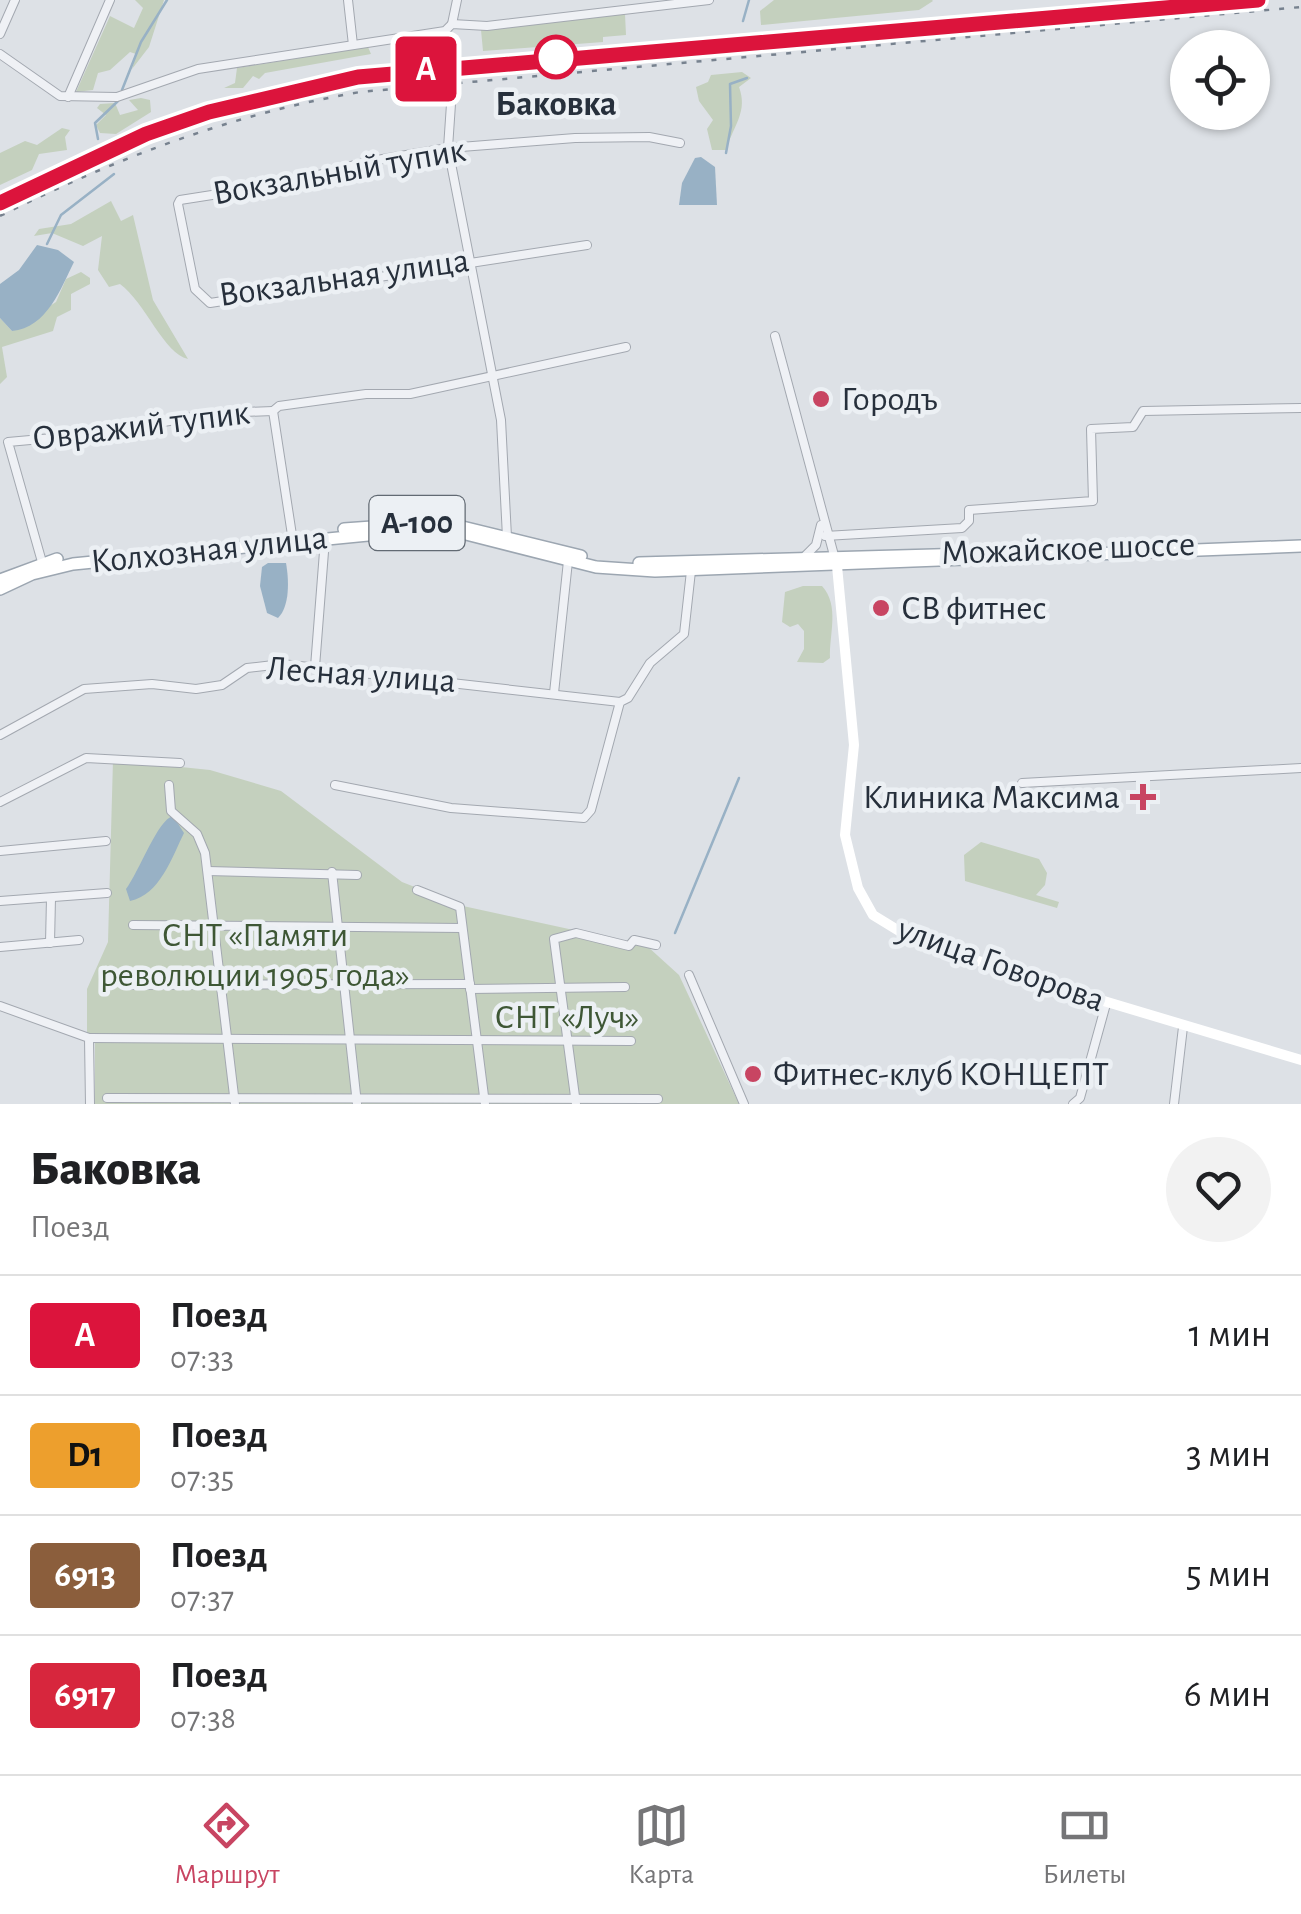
<!DOCTYPE html>
<html lang="ru">
<head>
<meta charset="utf-8">
<style>
	body { margin:0; font-family:"Alegreya Sans",sans-serif; background:#f2f2f2; color:#202124; height:100vh; display:flex; flex-direction:column; font-size:38px; white-space:nowrap }
	* { box-sizing:border-box; margin:0 }
	p { font-size:32px; color:#757577 }
	.icon { flex:none; width:55px; height:55px; fill:none; stroke:currentColor; stroke-width:2; stroke-linecap:round; stroke-linejoin:round }
	.map { position:relative; height:1104px; overflow:hidden }
	.side { display:flex; flex-direction:column; background:#fff; flex:1 }
	.side>* { flex:none }
	.badge { padding:0 20px; border-radius:8px; font-size:35px; line-height:65px }
	.fabs { position:absolute; left:1170px; top:30px; display:grid; gap:20px }
	.fabs a { display:grid; place-items:center; width:100px; height:100px; border-radius:50%; background:#fff; box-shadow:0 2px 8px #0004; font-size:50px }
	.map>.badge { position:absolute; translate:-50% -50%; box-shadow:0 0 0 5px #fff }
	.round { display:grid; place-items:center; flex:none; width:105px; height:105px; border-radius:52px; background:#f2f2f2 }
	.headline { display:flex; align-items:center; justify-content:space-between; height:170px; padding:0 30px }
	h1 { font-size:48px; font-weight:800; line-height:75px }
	ul { padding:0; list-style:none }
	li { display:flex; align-items:center; gap:30px; height:120px; padding:0 30px; border-top:2px solid #e0e0e0 }
	li div { flex:1 }
	li b { display:block; font-size:38px }
	li em { font-style:normal }
	li .badge { min-width:110px; font-weight:700; text-align:center }
	.menu { display:flex; justify-content:space-around; align-items:center; height:140px; border-top:2px solid #e0e0e0; background:#fff; font-size:28px; color:#757577 }
	.menu a { display:grid; justify-items:center; gap:5px }
	.menu .active { color:#c84562 }
	.map>svg:first-child { display:block }
</style>
</head>
<body>
<div class="map">
<svg width="1301" height="1104" viewBox="0 0 1301 1104">
	<rect width="100%" height="100%" fill="#dde1e6"/>
	<g fill="#c4d0be">
		<path d="M135 0H164L149 47 132 69 136 54 130 52 110 70 98 73 93 90 76 92 110 16 134 28 143 8Z"/>
		<path d="M774 0H932L933 1 919 10 761 25 760 11Z"/>
		<path d="M625 14 626 35 603 37V42L483 51 481 30Z"/>
		<path d="M368 47 371 54 265 73 259 79 253 76 243 88H224L235 83 237 68Z"/>
		<path d="M742 72 751 78 739 87C748 112 734 124 726 150H712L707 129 713 120 699 101 696 87 708 82 711 75Z"/>
		<path d="M141 98 150 100 151 112 116 134 100 133 96 125 106 115 97 108 100 104 115 103 120 115 138 110 129 100Z"/>
		<path d="M62 128 70 130 65 137 67 150 39 154 32 170 0 185V153L25 141 37 145Z"/>
		<path d="M111 201 121 221 133 215 153 300 188 359C164 354 145 302 120 284L109 287 98 270 102 236 83 246 52 233 34 236 39 229 71 224Z"/>
		<path d="M81 272 90 278V284L71 294V310L57 317 53 331 2 347 7 377 0 384V318L12 331 56 302 66 279Z"/>
		<path d="M803 586H822C840 606 829 634 830 658L823 663 797 662 804 649V631L798 624 790 627 782 622 785 592Z"/>
		<path d="M113 760 210 770 281 791 402 882 463 906 647 946 679 975 739 1104H95V1038L87 1034V989L108 942Z"/>
		<path d="M981 842 1039 859 1047 873 1045 885 1036 895 1059 902 1057 908 965 881 964 855Z"/>
	</g>
	<g fill="#98b1c5">
		<path d="M701 157 715 167 717 205H679L682 183 695 158Z"/>
		<path d="M37 245 58 250 74 262C61 288 47 328 12 331L0 318V284L19 270Z"/>
		<path d="M268 563H286C289 580 290 606 278 618L267 613 260 586 262 567Z"/>
		<path d="M173 816 184 833C172 857 160 895 130 901L126 889C139 872 158 819 173 816Z"/>
	</g>
	<g fill="none" stroke-linecap="round" stroke-linejoin="round">
		<g stroke="#98b1c5" stroke-width="2.5">
			<path d="M743 21 749 0"/>
			<path d="M122 90 141 42 167 0"/>
			<path d="M98 139 95 123 118 101"/>
			<path d="M726 153 731 126 730 84 747 78"/>
			<path d="M47 244 61 215 114 174"/>
			<path d="M675 933 739 778"/>
		</g>
		<g stroke="#a3a8b0" stroke-width="10">
			<g id="street">
				<path d="M348 0 353 45"/>
				<path d="M452 24 457 0"/>
				<path d="M0 34 15 0"/>
				<path d="M0 54 60 96 117 97 198 69 445 31 452 24 487 26 709 0"/>
				<path d="M68 97 110 0"/>
				<path d="M451 104 448 148 501 420 507 537"/>
				<path d="M587 245 210 303 195 289 178 204 180 200 289 183 365 162 448 148 575 138 649 137 680 143"/>
				<path d="M775 336 835 559"/>
				<path d="M273 411 279 406 366 394H410L626 347"/>
				<path d="M273 411 292 535"/>
				<path d="M825 536 962 528 969 521V510L1093 501 1091 429 1133 427 1143 411 1301 408"/>
				<path d="M805 556 816 545 821 525"/>
				<path d="M42 562 8 442 86 435 217 413 273 411"/>
				<path d="M315 667 325 539"/>
				<path d="M554 693 568 561"/>
				<path d="M0 735 84 689 152 684 196 689 222 685 247 668 282 664 620 702"/>
				<path d="M1022 783 1301 768"/>
				<path d="M169 785 171 811 197 834 205 853 235 1104"/>
				<path d="M335 785 451 808 584 818 591 810 620 702 628 698 650 663 684 634 691 571"/>
				<path d="M0 802 86 758 180 763"/>
				<path d="M0 851 106 841"/>
				<path d="M208 871 357 875"/>
				<path d="M332 872 357 1104"/>
				<path d="M417 890 460 907 485 1104"/>
				<path d="M0 901 107 893"/>
				<path d="M133 925 462 928"/>
				<path d="M50 943 51 898"/>
				<path d="M0 947 79 940"/>
				<path d="M689 975 744 1104"/>
				<path d="M123 985 470 984"/>
				<path d="M470 989 625 987"/>
				<path d="M0 1006 89 1038 90 1104"/>
				<path d="M89 1038 631 1041"/>
				<path d="M107 1098 658 1099"/>
				<path d="M576 1104 554 939 576 933 629 946 634 940 656 945"/>
				<path d="M1073 1104 1080 1098 1106 1004"/>
				<path d="M1174 1104 1183 1027"/>
			</g>
		</g>
		<g stroke="#9ca6b1" stroke-width="14">
			<g id="primary">
				<path d="M344 529 442 522 581 556"/>
				<path d="M639 563 970 554"/>
				<path d="M0 580 57 559"/>
				<path d="M0 589 32 574 73 564 419 530 462 533 596 567 655 571 1301 546"/>
			</g>
		</g>
		<use href="#street" stroke="#eff1f5" stroke-width="8"/>
		<path stroke="#fff" stroke-width="10" d="M837 566 854 745 845 835 858 888 873 915 904 934 1017 975 1301 1060"/>
		<use href="#primary" stroke="#fff" stroke-width="11"/>
		<g stroke="#77828f" stroke-width="2.5" stroke-dasharray="5 10" stroke-linecap="butt">
			<path d="M835 30 1187 0"/>
			<path d="M491 63 850 33"/>
			<path d="M0 198C67 165 134 132 204 109 302 77 404 66 506 57"/>
			<path d="M0 216C117 158 232 114 360 92L1301 7"/>
		</g>
	</g>
	<g fill="none" stroke-linecap="round" stroke-linejoin="round">
		<g stroke="#fff" stroke-width="22">
			<path id="line" d="M0 203 146 134 209 112 358 77 1258 0"/>
		</g>
		<use href="#line" stroke="#dc143c" stroke-width="15"/>
	</g>
	<circle fill="#fff" stroke="#dc143c" stroke-width="5" cx="556" cy="57" r="20"/>
	<g fill="#c84562" stroke="#ecf0f4" stroke-width="4">
		<circle cx="821" cy="399" r="10"/>
		<circle cx="881" cy="608" r="10"/>
		<path d="M1138 782h10v10h10v10h-10v10h-10v-10h-10v-10h10z"/>
		<circle cx="753" cy="1074" r="10"/>
	</g>
	<g text-anchor="middle" dominant-baseline="central" stroke-width="9" stroke-linejoin="round" paint-order="stroke">
		<rect fill="#ecf0f4" stroke="#626a73" stroke-width="2.5" x="369.5" y="496" width="95" height="54" rx="8"/>
		<g font-size="32" font-weight="bold" fill="#27303c">
			<text x="417" y="523">А-100</text>
		</g>
		<g font-size="35" font-weight="bold" fill="#27303c" stroke="#ecf0f4">
			<text x="556" y="104">Баковка</text>
		</g>
		<g font-size="35" fill="#27303c" stroke="#ecf0f4">
			<text transform="translate(339 172) rotate(-10)">Вокзальный тупик</text>
			<text transform="translate(344 278) rotate(-8)">Вокзальная улица</text>
			<text transform="translate(141 426) rotate(-7)">Овражий тупик</text>
			<text transform="translate(1068 549) rotate(-2)">Можайское шоссе</text>
			<text transform="translate(209 550) rotate(-6)">Колхозная улица</text>
			<text transform="translate(361 675) rotate(4)">Лесная улица</text>
			<text transform="translate(1001 965) rotate(20)">улица Говорова</text>
		</g>
		<g font-size="35" fill="#27303c" stroke="#ecf0f4" text-anchor="start">
			<text x="841" y="399">Городъ</text>
			<text x="901" y="608">СВ фитнес</text>
			<text x="1120" y="797" text-anchor="end">Клиника Максима</text>
			<text x="773" y="1074">Фитнес-клуб КОНЦЕПТ</text>
		</g>
		<g font-size="35" fill="#3e5735" stroke="#ecf0f4">
			<text x="255" y="935">СНТ «Памяти<tspan x="255" dy="40">революции 1905 года»</tspan></text>
			<text x="567" y="1017">СНТ «Луч»</text>
		</g>
	</g>
</svg>
<div class="fabs">
<a><svg class="icon" aria-label="locate" viewBox="0 0 24 24"><circle cx="12" cy="12" r="6"/><path d="M12 2v4M12 18v4M2 12h4M18 12h4"/></svg></a>
</div>
<b class="badge" style="left:426px;top:69px;background:#dc143c;color:#fff">A</b>
</div>
<section class="side">
<div class="headline"><div><h1>Баковка</h1><p>Поезд</p></div><a class="round"><svg class="icon" aria-label="heart" viewBox="0 0 24 24"><path d="M12 20l-8-8c-3-5 5-10 8-4 3-6 11-1 8 4z"/></svg></a></div>
<ul>
<li><span class="badge" style="background:#dc143c;color:#fff">A</span><div><b>Поезд</b><p>07:33</p></div><em>1 мин</em></li>
<li><span class="badge" style="background:#ed9f2d;color:#111">D1</span><div><b>Поезд</b><p>07:35</p></div><em>3 мин</em></li>
<li><span class="badge" style="background:#8b5e3c;color:#fff">6913</span><div><b>Поезд</b><p>07:37</p></div><em>5 мин</em></li>
<li><span class="badge" style="background:#d7263d;color:#fff">6917</span><div><b>Поезд</b><p>07:38</p></div><em>6 мин</em></li>
</ul>
</section>
<nav class="menu">
<a class="active"><svg class="icon" aria-label="directions" viewBox="0 0 24 24"><path d="M12 3l9 9-9 9-9-9zM9 14v-3h6M13 9l2 2-2 2"/></svg>Маршрут</a>
<a><svg class="icon" aria-label="map" viewBox="0 0 24 24"><path d="M3 6l6-2 6 2 6-2v14l-6 2-6-2-6 2zM9 4v14M15 6v14"/></svg>Карта</a>
<a><svg class="icon" aria-label="tickets" viewBox="0 0 24 24"><path d="M3 7h18v10H3zM15 7v10"/></svg>Билеты</a>
</nav>
</body>
</html>
